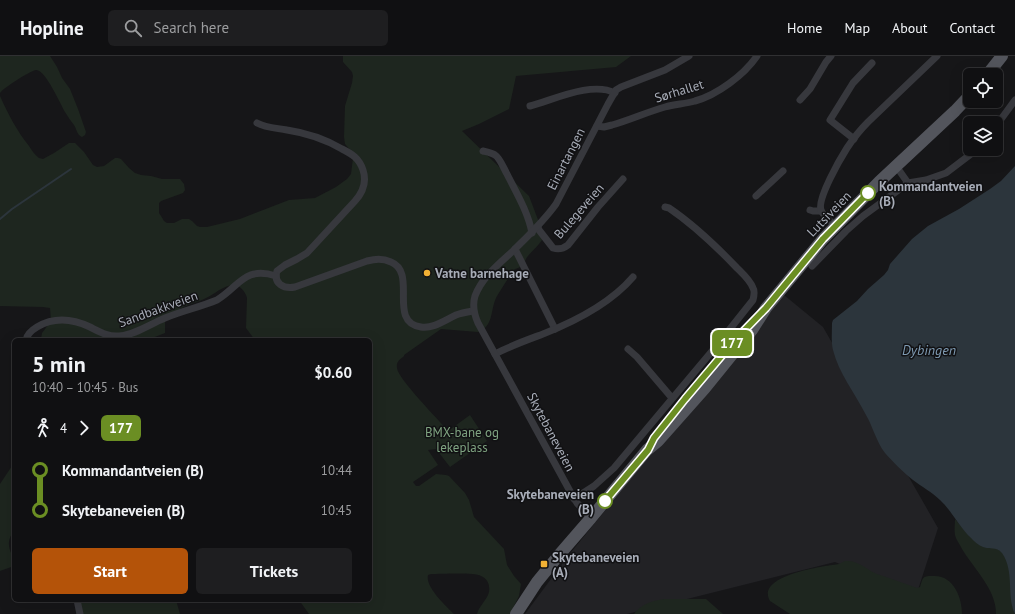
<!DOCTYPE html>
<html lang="en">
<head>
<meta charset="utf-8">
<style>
	body { margin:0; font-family:"PT Sans",sans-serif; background:#1e1e20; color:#f1f3f6; height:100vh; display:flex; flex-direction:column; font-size:15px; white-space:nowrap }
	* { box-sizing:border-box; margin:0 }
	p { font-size:13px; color:#9c9d9f }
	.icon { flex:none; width:22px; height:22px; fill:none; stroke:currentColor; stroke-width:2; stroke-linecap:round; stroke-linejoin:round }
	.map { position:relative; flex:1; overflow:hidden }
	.sheet { position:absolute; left:12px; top:282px; width:360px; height:264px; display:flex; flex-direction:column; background:#101012; border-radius:6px; box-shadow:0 4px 16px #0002,0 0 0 1px #303032 }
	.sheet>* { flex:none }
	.badge { padding:0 8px; border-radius:6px; font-size:14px; line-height:26px }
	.controls { position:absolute; left:963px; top:12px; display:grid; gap:8px }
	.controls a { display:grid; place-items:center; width:40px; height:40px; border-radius:6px; background:#101012; box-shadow:0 4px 16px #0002,0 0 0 1px #303032; font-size:20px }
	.map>.badge { position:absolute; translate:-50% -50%; box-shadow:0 0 0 2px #fff }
	.legs { display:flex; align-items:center; gap:6px; height:44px; padding:0 20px; font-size:13px }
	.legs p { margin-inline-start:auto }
	.summary { display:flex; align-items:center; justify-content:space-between; height:68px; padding:0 20px }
	h1 { font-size:22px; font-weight:800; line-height:30px }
	.cta { display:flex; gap:8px; margin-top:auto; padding:8px 20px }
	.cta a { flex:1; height:46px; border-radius:6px; background:#b45309; color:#fff; font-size:16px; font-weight:800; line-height:46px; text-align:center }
	.cta a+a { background:#1e1e20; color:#f1f3f6 }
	ul { padding:0 20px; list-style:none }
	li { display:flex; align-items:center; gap:14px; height:40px; font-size:15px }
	li i { display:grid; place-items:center; width:6px; height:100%; margin:0 5px; background:currentColor }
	li i::after { content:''; width:10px; height:10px; margin:-5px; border:3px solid; border-radius:50%; background:#101012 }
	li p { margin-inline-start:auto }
	li:first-child i { background:linear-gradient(#0000 50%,currentColor 0) }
	li:last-child i { background:linear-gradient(currentColor 50%,#0000 0) }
	header { display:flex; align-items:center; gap:24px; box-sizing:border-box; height:56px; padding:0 20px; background:#101012; border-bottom:1px solid #303032 }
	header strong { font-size:19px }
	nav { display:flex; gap:22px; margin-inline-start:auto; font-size:14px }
	.search { width:280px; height:36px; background:#1e1e20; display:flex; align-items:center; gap:10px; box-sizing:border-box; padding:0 14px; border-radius:6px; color:#9c9d9f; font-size:15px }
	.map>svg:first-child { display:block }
</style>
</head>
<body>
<header>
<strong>Hopline</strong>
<div class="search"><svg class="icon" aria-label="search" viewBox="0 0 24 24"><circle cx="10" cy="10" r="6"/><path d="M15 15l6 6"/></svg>Search here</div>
<nav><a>Home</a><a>Map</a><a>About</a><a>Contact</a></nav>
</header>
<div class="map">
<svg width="1015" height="558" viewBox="0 0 1015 558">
	<rect width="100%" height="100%" fill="#161618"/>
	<path fill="#222225" d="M784 239 823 271 938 472 916 540 835 506 627 558H525L568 500 719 315Z"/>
	<g fill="#1e261f">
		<path d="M0 0H50L57 11 62 22 70 33 78 53 86 76 85 79 82 81C77 79 77 74 74 69 71 65 68 61 65 56 61 49 45 13 36 14 31 15 24 20 20 22 13 27 5 31 0 37Z"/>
		<path d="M343 0H631L616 11 516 20 509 53 479 68 462 75 529 140 540 169 542 184C538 190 533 194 528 200 525 203 525 208 521 210 519 212 517 212 515 213 512 216 498 238 496 242 490 255 494 270 478 276L441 273 404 299V300C400 304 396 305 397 312 398 323 439 364 448 375L470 359 487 385 450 411 436 393 428 394 438 409 413 426 416 430H419L436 418 446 419 449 420 465 437 469 444 474 461 504 493 507 509 514 520 521 528 519 540 510 558H477C479 550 487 544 489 536 490 529 488 523 481 520 475 516 441 518 431 518L428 519C425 531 446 550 454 558H309L299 544H370V284H255L246 272 247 242C246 237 241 230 235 229 224 228 214 239 204 243 198 246 192 247 186 250 178 253 172 259 165 264V277L147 284H41L42 277 51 265 50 252 43 251 0 250V40C8 58 17 75 29 90 32 95 35 99 39 102L43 103 54 97 69 87H75L84 96 93 109 97 111 104 110 115 102H118L121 103 129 112 135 117 141 119 151 120 162 123H180L184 128 185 134 183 137 161 145 159 147V157L161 160 164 165 167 167H174L182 163H189L192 165 197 170 200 171H207L240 163 289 144 315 142 336 131 347 123 351 118 353 102 352 96 345 88 344 81 345 50 352 27 353 20 352 16 343 6Z"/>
		<path d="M14 407V474C3 491 13 494 14 510L0 515V428Z"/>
		<path d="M955 463 970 481 984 491 996 492 1002 496 1006 502 1011 513 1012 520V548L1015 558H996C996 533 974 513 962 493 960 488 956 484 955 479 954 474 955 469 955 463Z"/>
		<path d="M845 505C859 504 865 513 877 518 890 522 903 527 917 532L920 531C923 522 922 520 932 520 953 518 962 541 962 558H790L770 545C755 519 825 510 839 508Z"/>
		<path d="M664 543H706L723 558H634C641 548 652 545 664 543Z"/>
		<path d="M75 544H176L180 558H76Z"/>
	</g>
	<path fill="#2c353c" d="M1015 110V558C1006 539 1015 516 1002 497 996 490 990 494 983 491 978 489 974 485 971 482 959 471 952 455 940 444 932 436 922 431 913 424 904 417 892 405 885 397 876 385 873 371 866 359 855 337 839 318 833 294 831 286 832 276 832 267L833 264 857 245 868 233 884 219 888 214 890 208 912 183 928 170 959 153 990 133 1001 125Z"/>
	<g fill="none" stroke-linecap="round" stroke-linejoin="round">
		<path stroke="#2c353c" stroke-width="2" d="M0 163 12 153 71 113"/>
		<g stroke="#37383d" stroke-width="7">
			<path d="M800 44 810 33 826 6 831 0"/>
			<path d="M530 50C553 44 592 25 615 37"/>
			<path d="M257 67C266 72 277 72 287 74 307 77 325 83 342 93 352 98 359 102 363 114 367 126 363 136 355 145L307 197 297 203 285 209 277 215C273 228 284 233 295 231L367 205C375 203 382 202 391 206 418 217 387 266 421 271 433 273 445 264 456 259 461 257 467 256 473 255"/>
			<path d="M597 70 604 71 612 69C630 64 647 56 665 51 675 48 685 48 695 45 717 39 744 19 757 0"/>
			<path d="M996 70 1015 44"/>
			<path d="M854 83 830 64 853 27 872 7"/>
			<path d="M483 95C487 96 492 97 495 99 500 102 504 113 507 118 516 136 528 156 532 177"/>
			<path d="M896 110 908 127"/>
			<path d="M756 140 783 115"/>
			<path d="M810 154 813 155H821"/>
			<path d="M835 170C831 165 823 160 821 154 817 143 840 103 847 92 853 83 860 74 868 66L937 0"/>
			<path d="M538 171 539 174 553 192C559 194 563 193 568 189L598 151 623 123"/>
			<path d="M515 193 555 273"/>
			<path d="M812 210 846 175 863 160 908 127 926 124 946 117 971 98 976 93"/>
			<path d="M26 284C27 278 32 274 37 271 54 261 73 263 90 271 100 276 108 281 119 280 135 279 150 268 165 262 182 255 200 251 217 244 240 230 244 210 276 220"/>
			<path d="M628 293 637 301 672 342"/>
			<path d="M495 298C510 290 527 284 543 278 576 265 610 248 633 221"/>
			<path d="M574 443 594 430 614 412 718 288 753 244C754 240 755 235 753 232 750 224 743 218 737 212 716 190 694 169 669 152L665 151"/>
			<path d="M591 462 577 447 571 437 478 267C474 258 472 250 475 240 482 221 500 207 514 194 529 179 544 165 556 148L608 48 616 34 621 31 665 14 689 0"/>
			<path d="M77 544 80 558"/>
		</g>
		<g stroke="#53555c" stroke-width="12">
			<path d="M987 19 1002 0"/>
			<path d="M516 558 537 526 559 499 591 462 647 394 658 385 705 332 752 274 766 252 823 183 879 126 955 55 970 39"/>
		</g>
	</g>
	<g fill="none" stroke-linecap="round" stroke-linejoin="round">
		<g stroke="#fff" stroke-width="9">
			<path id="line-1" d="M605 445 648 394 654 382 685 343 734 285 766 252 823 183 868 137"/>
		</g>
		<use href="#line-1" stroke="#6b8e23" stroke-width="6"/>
	</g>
	<g fill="#fff" stroke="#6b8e23" stroke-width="2">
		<circle cx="868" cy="137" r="7"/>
		<circle cx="605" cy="445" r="7"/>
	</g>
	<g fill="#f2b134" stroke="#111113" stroke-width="1.5">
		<circle cx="427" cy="217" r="4"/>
		<rect x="540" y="504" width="8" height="8" rx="2"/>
	</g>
	<g text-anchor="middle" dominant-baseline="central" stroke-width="3" stroke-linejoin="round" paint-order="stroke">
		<g font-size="13" fill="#a8adb8" stroke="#111113">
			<text transform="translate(679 35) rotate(-17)">Sørhallet</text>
			<text transform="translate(566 103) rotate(-63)">Einartangen</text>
			<text transform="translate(579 155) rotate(-49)">Bulegeveien</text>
			<text transform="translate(829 158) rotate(-46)">Lutsiveien</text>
			<text transform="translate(158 253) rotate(-20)">Sandbakkveien</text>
			<text transform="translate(551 376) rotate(62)">Skytebaneveien</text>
		</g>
		<g font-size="13" font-weight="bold" fill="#a8adb8" stroke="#111113" text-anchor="start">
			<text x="879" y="130">Kommandantveien<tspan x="879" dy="15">(B)</tspan></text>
			<text x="594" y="438" text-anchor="end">Skytebaneveien<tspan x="594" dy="15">(B)</tspan></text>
		</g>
		<g font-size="13" font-weight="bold" fill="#a8adb8" stroke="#111113" text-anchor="start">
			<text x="435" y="217">Vatne barnehage</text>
			<text x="552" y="501">Skytebaneveien<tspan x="552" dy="15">(A)</tspan></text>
		</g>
		<g font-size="13" fill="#7fa381" stroke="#111113">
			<text x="462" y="376">BMX-bane og<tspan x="462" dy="15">lekeplass</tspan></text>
		</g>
		<g font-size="14" font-style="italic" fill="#7f9bb3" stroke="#111113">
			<text x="929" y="294">Dybingen</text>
		</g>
	</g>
</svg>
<div class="controls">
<a><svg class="icon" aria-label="locate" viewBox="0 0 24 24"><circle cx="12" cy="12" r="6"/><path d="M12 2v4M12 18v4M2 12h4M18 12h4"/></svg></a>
<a><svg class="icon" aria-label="layers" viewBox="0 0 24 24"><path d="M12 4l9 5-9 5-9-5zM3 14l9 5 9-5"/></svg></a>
</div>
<b class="badge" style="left:732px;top:287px;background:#6b8e23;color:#fff">177</b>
<section class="sheet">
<div class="summary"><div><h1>5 min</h1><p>10:40 – 10:45 · Bus</p></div><b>$0.60</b></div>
<div class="legs"><svg class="icon" aria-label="walk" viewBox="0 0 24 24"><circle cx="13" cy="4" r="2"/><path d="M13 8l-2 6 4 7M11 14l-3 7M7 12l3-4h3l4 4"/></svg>4<svg class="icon" aria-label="forward" viewBox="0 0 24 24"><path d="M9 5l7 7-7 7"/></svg><b class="badge" style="background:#6b8e23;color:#fff">177</b></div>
<ul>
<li><i style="color:#6b8e23"></i><b>Kommandantveien (B)</b><p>10:44</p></li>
<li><i style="color:#6b8e23"></i><b>Skytebaneveien (B)</b><p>10:45</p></li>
</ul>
<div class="cta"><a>Start</a><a>Tickets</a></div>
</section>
</div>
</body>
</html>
